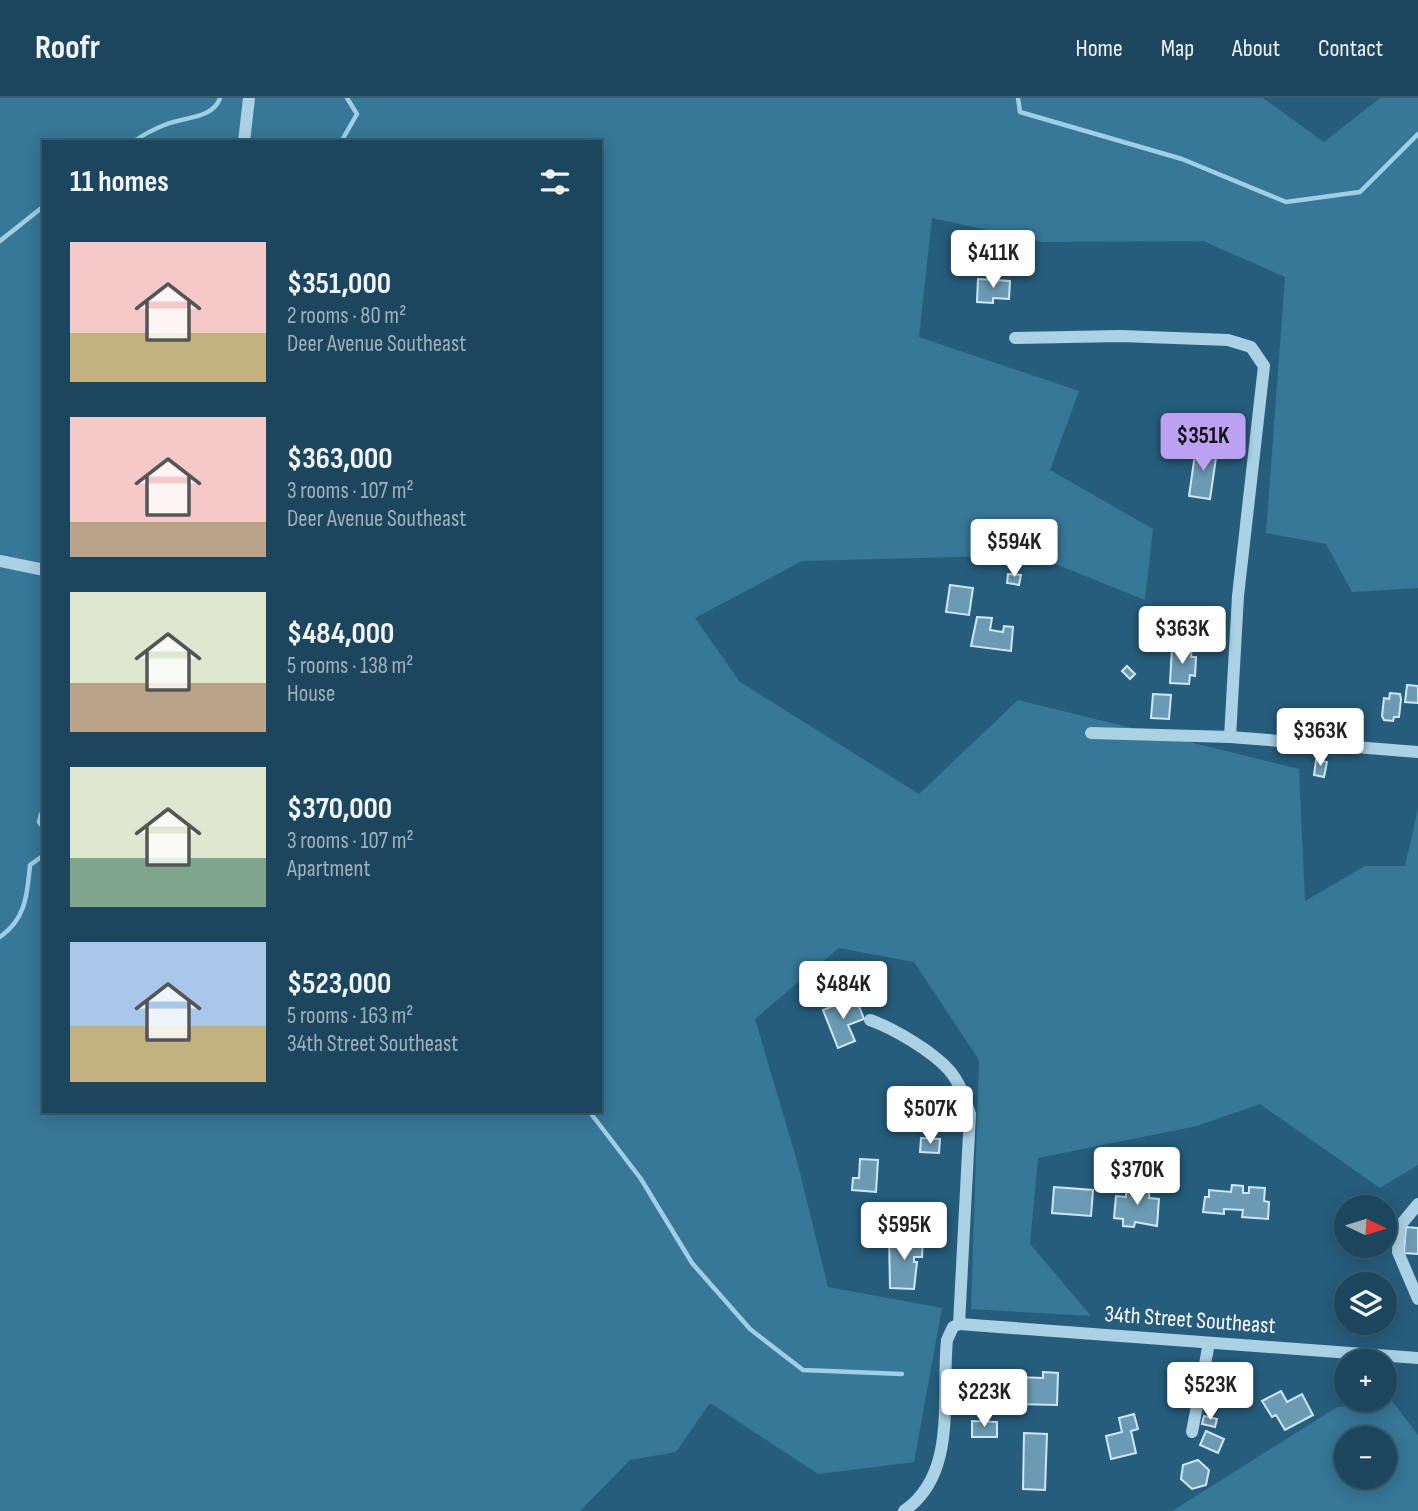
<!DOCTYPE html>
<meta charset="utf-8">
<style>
:root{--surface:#1c465d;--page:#254d63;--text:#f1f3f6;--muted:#a0b1bc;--line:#3a5e72;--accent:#bca0f2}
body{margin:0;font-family:"Sofia Sans Condensed",sans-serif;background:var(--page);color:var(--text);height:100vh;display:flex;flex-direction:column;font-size:26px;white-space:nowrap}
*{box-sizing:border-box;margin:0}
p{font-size:23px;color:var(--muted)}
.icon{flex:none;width:38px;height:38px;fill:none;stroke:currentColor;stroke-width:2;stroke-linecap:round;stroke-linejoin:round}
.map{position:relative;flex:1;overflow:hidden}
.sheet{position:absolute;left:42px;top:42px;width:560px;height:973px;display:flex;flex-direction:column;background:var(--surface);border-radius:0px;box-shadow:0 4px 18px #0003,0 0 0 2px var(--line)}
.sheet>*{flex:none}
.needle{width:46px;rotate:94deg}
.buttons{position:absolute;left:1334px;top:1097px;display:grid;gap:14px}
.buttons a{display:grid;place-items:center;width:63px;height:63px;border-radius:50%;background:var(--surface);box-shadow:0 4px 18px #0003,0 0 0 2px var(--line);font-size:35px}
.price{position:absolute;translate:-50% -60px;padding:0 16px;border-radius:7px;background:#fff;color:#222;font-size:23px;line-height:46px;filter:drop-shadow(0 2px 4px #0008)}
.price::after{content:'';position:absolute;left:50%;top:42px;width:21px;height:16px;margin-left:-10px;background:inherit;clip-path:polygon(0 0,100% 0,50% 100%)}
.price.current{background:var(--accent);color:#111}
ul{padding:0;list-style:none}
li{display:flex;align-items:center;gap:21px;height:175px;padding:0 28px}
li span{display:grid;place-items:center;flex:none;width:196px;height:140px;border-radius:0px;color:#555}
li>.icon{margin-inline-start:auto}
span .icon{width:84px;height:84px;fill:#fffc;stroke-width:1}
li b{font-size:30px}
h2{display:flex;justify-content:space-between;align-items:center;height:84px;padding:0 28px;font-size:30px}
header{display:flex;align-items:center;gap:42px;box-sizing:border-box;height:98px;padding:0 35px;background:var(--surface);border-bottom:2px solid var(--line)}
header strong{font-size:33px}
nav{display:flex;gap:38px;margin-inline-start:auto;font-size:24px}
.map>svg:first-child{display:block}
</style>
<header>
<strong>Roofr</strong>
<nav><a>Home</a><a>Map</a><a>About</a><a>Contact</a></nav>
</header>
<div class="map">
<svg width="1418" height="1413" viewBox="0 0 1418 1413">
<rect width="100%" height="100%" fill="#265d7c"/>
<g fill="#377797" fill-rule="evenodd">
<path d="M 0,0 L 1263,0 L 1324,44 L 1380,0 L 1418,0 L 1418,490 L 1352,494 L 1326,446 L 1266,435 L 1285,179 L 1203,143 L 1042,144 L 932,120 L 919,239 L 1079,293 L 1050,372 L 1153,431 L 1145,502 L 1033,457 L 802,463 L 695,520 L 740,584 L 919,696 L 1018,602 L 1299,671 L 1305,803 L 1365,768 L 1405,768 L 1418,710 L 1418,1067 L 1380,1090 L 1260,1006 L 1197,1028 L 1038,1060 L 1030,1146 L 1091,1218 L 971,1211 L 979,962 L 914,864 L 839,850 L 755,921 L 797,1063 L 828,1189 L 942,1210 L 914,1364 L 818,1376 L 710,1305 L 676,1354 L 630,1362 L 580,1413 L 0,1413 ZM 44,44 L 600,44 L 600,1013 L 44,1013 Z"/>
<path d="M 1392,1303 L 1418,1337 L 1418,1413 L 1172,1413 L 1337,1309 ZM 1346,1340 L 1384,1340 L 1384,1379 L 1346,1379 Z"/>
</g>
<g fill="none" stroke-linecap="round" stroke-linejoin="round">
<g stroke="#9fcee5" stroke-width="4.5">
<path d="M 1018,0 L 1020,14 L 1182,61 L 1286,104 L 1360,94 L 1418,36"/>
<path d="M 133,44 C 143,37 156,30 167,26 C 184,19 213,21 220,0"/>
<path d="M 341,44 L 357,16 L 347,0"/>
<path d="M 0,143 L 44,108"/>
<path d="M 41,716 L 39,724 L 44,731"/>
<path d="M 0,839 C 26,821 27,797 30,767 L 44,757"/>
<path d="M 589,1013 L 641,1081 L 692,1165 L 750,1231 L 803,1272 L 902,1276"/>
</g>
</g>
<g fill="#6b9ab4" stroke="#cee7f4" stroke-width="2">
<path d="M 978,181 L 1010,183 L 1009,201 L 993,200 L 993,205 L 977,204 Z"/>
<path d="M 1196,349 L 1217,353 L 1210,401 L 1189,398 Z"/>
<path d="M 1008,476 L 1021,477 L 1019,487 L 1007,485 Z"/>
<path d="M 950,487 L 973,490 L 969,517 L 946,514 Z"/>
<path d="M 977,519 L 992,520 L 990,532 L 1003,534 L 1004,528 L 1013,529 L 1011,553 L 971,548 Z"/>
<path d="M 1172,549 L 1192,550 L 1191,559 L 1196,559 L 1195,578 L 1190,577 L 1189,586 L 1170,585 Z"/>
<path d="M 1127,568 L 1135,576 L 1130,581 L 1122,573 Z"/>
<path d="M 1407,587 L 1418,588 L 1418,605 L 1405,604 Z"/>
<path d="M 1390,595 L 1400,596 L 1401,601 L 1399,619 L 1394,619 L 1393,623 L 1384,622 L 1382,618 L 1384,600 L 1389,601 Z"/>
<path d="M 1153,596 L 1171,597 L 1169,621 L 1151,620 Z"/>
<path d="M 1316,662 L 1327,664 L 1324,679 L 1314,677 Z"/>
<path d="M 845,903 L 847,907 L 857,903 L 864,921 L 848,927 L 855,943 L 838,950 L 823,912 Z"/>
<path d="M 921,1040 L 940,1041 L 939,1055 L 920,1054 Z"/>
<path d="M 860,1061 L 878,1062 L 876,1094 L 852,1092 L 853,1080 L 859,1080 Z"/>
<path d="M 1137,1086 L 1150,1087 L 1149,1100 L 1159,1101 L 1157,1128 L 1135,1124 L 1134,1129 L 1123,1128 L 1123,1121 L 1114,1120 L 1116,1098 L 1126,1099 L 1126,1088 L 1137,1089 Z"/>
<path d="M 1232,1087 L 1243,1088 L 1243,1095 L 1249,1095 L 1249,1089 L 1265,1090 L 1264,1103 L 1269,1104 L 1268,1121 L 1242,1119 L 1243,1112 L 1224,1111 L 1224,1116 L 1203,1114 L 1205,1099 L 1209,1099 L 1209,1092 L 1231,1094 Z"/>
<path d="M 1054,1089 L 1093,1092 L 1091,1118 L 1052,1115 Z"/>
<path d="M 870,1108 L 878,1108 L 877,1119 L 869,1118 Z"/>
<path d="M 1406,1129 L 1418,1130 L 1418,1156 L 1404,1155 Z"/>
<path d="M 889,1139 L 923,1141 L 922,1159 L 914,1159 L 914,1164 L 917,1164 L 914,1191 L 890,1190 Z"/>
<path d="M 1043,1274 L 1058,1275 L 1057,1307 L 1014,1306 L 1015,1279 L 1043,1280 Z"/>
<path d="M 1281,1293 L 1287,1304 L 1302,1296 L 1313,1317 L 1285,1332 L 1276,1317 L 1272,1319 L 1262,1303 Z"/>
<path d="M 1134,1316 L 1138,1331 L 1131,1333 L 1136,1355 L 1111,1361 L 1106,1338 L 1122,1334 L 1119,1320 Z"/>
<path d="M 1204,1318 L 1217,1321 L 1215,1329 L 1202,1326 Z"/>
<path d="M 972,1323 L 997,1324 L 997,1339 L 972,1339 Z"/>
<path d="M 1206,1333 L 1224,1341 L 1218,1355 L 1200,1347 Z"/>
<path d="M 1024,1335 L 1047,1336 L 1045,1392 L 1023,1391 Z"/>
<path d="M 1198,1362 L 1209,1372 L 1206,1387 L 1192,1391 L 1181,1381 L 1183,1367 Z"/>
</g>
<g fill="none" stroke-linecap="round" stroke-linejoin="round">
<g stroke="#abd1e4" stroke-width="12">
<path d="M 244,44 L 249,0"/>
<path d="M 1015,240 L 1121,238 L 1228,242 L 1251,249 L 1264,268 L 1238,498 L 1230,639"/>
<path d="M 0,463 L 44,472"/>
<path d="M 1091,635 L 1230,639 L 1418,654"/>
<path d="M 870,922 C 893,930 932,953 949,972 C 960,985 965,1000 970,1016 L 959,1226"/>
<path d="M 1418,1106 L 1399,1129 L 1398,1154 L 1418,1201"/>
<path d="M 959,1226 L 1418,1260"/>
<path d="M 1192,1334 L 1209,1245"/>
<path d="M 904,1413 C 958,1375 941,1301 947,1242 L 953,1229 L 959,1226"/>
</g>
</g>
<g text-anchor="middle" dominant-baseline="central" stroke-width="5" stroke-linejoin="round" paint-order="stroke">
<g font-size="23" fill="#fff" stroke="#265d7c">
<text transform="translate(1190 1222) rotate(4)">34th Street Southeast</text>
</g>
</g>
</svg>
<div class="buttons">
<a><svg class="needle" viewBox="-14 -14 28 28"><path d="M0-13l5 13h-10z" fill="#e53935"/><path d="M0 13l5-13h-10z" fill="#a0b1bc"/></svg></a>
<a><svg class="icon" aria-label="layers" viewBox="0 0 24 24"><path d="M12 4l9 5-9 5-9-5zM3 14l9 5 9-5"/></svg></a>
<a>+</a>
<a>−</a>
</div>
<b class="price" style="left:993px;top:192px">$411K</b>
<b class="price current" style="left:1203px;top:375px">$351K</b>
<b class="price" style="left:1014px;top:481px">$594K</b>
<b class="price" style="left:1182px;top:568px">$363K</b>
<b class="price" style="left:1320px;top:670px">$363K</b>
<b class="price" style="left:843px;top:923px">$484K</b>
<b class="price" style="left:930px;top:1048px">$507K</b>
<b class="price" style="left:1137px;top:1109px">$370K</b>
<b class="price" style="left:904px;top:1164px">$595K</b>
<b class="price" style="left:1210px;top:1324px">$523K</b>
<b class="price" style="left:984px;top:1331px">$223K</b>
<section class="sheet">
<h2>11 homes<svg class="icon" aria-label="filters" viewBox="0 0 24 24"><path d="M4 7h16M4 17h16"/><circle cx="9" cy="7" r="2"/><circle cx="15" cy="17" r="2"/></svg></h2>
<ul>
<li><span style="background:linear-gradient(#f6c9c9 65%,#c2b280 0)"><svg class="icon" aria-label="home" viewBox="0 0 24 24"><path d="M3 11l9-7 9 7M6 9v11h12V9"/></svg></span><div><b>$351,000</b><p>2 rooms · 80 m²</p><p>Deer Avenue Southeast</p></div></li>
<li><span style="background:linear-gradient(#f6c9c9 75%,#b9a48a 0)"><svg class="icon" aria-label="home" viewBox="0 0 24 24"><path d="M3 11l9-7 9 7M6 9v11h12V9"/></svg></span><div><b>$363,000</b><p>3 rooms · 107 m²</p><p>Deer Avenue Southeast</p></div></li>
<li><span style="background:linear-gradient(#dfe7d0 65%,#b9a48a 0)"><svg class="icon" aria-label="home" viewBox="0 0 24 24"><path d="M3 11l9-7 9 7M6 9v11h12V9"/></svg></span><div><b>$484,000</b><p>5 rooms · 138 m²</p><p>House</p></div></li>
<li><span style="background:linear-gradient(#dfe7d0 65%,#7fa58c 0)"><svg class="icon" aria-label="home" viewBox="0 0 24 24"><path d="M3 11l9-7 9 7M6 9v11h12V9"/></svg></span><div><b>$370,000</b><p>3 rooms · 107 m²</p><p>Apartment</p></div></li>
<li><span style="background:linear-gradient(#a9c7e8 60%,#c2b280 0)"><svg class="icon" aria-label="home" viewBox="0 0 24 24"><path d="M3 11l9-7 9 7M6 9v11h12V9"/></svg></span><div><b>$523,000</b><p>5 rooms · 163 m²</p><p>34th Street Southeast</p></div></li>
</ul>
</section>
</div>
